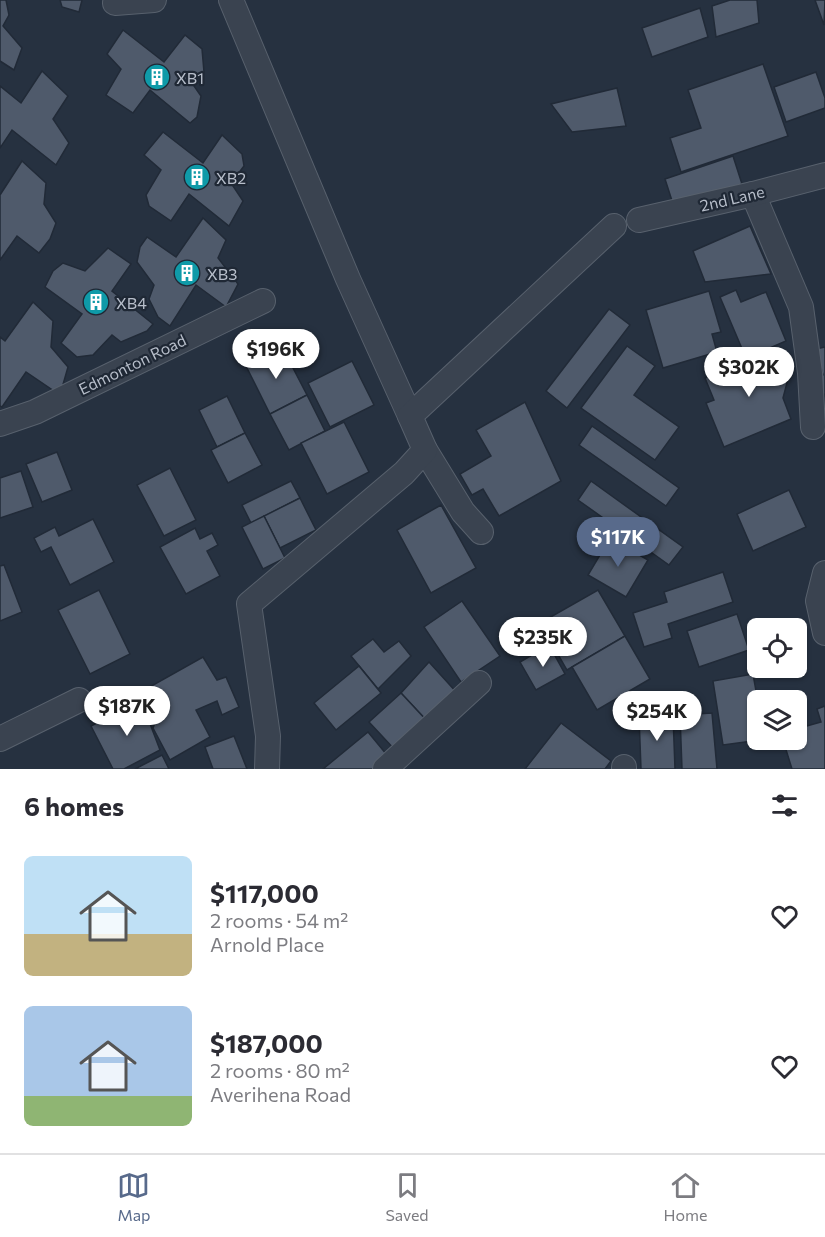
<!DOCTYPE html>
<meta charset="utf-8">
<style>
:root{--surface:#fff;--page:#f7f7f7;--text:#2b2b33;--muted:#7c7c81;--line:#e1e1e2;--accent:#586a8b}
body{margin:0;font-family:Commissioner,sans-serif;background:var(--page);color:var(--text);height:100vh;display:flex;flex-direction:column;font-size:22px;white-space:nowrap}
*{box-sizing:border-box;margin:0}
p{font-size:20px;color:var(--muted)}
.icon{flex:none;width:33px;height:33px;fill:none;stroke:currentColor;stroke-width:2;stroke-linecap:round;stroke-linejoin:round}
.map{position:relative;height:769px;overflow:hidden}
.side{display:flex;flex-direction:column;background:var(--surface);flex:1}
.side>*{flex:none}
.buttons{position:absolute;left:747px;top:618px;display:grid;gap:12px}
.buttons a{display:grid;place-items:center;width:60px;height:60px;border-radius:9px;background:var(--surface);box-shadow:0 2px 4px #0004;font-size:30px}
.price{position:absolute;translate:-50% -51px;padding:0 14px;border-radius:21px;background:#fff;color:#222;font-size:20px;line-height:39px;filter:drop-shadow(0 2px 3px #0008)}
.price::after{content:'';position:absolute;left:50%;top:36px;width:18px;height:14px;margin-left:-9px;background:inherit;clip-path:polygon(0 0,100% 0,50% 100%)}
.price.current{background:var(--accent);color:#fff}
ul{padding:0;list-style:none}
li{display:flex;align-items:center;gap:18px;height:150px;padding:0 24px}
li span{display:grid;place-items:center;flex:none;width:168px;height:120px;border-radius:9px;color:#555}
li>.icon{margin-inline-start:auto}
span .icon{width:72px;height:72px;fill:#fffc;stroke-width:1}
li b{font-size:26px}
h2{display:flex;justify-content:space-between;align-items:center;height:72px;padding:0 24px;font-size:26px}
.tabs{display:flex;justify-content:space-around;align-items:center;height:84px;border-top:2px solid var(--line);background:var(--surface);font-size:16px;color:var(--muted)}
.tabs a{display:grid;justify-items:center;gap:3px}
.tabs .current{color:var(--accent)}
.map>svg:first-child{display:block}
</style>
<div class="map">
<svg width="825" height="769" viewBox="0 0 825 769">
<rect width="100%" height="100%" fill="#263140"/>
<g fill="#4f5a6b" stroke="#212a37" stroke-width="1.5">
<path d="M 0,0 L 6,0 L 9,15 L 3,26 L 22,48 L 14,70 L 0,61 Z"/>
<path d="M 60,0 L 82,0 L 79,12 L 62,7 Z"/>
<path d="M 730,0 L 757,0 L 759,23 L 716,37 L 712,6 Z"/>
<path d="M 815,0 L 825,0 L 824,25 Z"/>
<path d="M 700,8 L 708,37 L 652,57 L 642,28 Z"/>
<path d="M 123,30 L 164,62 L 185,35 L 202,49 L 204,72 L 192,83 L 201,96 L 197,117 L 190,123 L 150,90 L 133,113 L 106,95 L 121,69 L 107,54 Z"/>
<path d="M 763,64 L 788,136 L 681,172 L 670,138 L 701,128 L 688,90 Z"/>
<path d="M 42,71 L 68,96 L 53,119 L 69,143 L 56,165 L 12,130 L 0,148 L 0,86 L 21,103 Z"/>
<path d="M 816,72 L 825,98 L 825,108 L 786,122 L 774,87 Z"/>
<path d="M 617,88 L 626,126 L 572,132 L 551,104 Z"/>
<path d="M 163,132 L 203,163 L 222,135 L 242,154 L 244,166 L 231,183 L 243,201 L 229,226 L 189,194 L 171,221 L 149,206 L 146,195 L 161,170 L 144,155 Z"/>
<path d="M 733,156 L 742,184 L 674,207 L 665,179 Z"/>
<path d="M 22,161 L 46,183 L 44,204 L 56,223 L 50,239 L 39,253 L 17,236 L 0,260 L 0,195 Z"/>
<path d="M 203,218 L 226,240 L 218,258 L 238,284 L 226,307 L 196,285 L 170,326 L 158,317 L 149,299 L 154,285 L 137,262 L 140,247 L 147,237 L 176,257 Z"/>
<path d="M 750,226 L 771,274 L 705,282 L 693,251 Z"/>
<path d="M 108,248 L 131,264 L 112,291 L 153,324 L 147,331 L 121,342 L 112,335 L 93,355 L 77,357 L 61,343 L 82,314 L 45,287 L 53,271 L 63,263 L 85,271 Z"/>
<path d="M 736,290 L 741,302 L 766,292 L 786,341 L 746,358 L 720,297 Z"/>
<path d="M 709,291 L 721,332 L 712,334 L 717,352 L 663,368 L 646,310 Z"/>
<path d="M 33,302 L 53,321 L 51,347 L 68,367 L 60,395 L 26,372 L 2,407 L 0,406 L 0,337 L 5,341 Z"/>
<path d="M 609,309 L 630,325 L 567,408 L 546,391 Z"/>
<path d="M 281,345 L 307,395 L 270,414 L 245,364 Z"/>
<path d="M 627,346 L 655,366 L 634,395 L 679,427 L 655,460 L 581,408 Z"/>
<path d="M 825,347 L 825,397 L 816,379 L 823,375 L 816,349 Z"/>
<path d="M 776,349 L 788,379 L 783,398 L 791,419 L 724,447 L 706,403 L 714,400 L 705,378 Z"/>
<path d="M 352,361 L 374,405 L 330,427 L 308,383 Z"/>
<path d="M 307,395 L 325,431 L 289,450 L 270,414 Z"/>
<path d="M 227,396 L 245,433 L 217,447 L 199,410 Z"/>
<path d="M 525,402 L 561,481 L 499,516 L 483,489 L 472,495 L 460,474 L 491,456 L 476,430 Z"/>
<path d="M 344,422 L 369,472 L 327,494 L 301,443 Z"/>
<path d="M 592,426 L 679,488 L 666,506 L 579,445 Z"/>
<path d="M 245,433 L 262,465 L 228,483 L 211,450 Z"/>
<path d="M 57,452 L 72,490 L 42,502 L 26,464 Z"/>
<path d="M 170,468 L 196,520 L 164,536 L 137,485 Z"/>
<path d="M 21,471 L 33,507 L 0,518 L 0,478 Z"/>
<path d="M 291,481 L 300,498 L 251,523 L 242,505 Z"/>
<path d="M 591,481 L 683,547 L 669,565 L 578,500 Z"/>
<path d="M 789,490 L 806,527 L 753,551 L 737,514 Z"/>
<path d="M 300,498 L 316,530 L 280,548 L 264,516 Z"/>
<path d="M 441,505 L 476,568 L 431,593 L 397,530 Z"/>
<path d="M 264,516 L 285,558 L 263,569 L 242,527 Z"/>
<path d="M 93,519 L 114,562 L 70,585 L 51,547 L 41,552 L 34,538 L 55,527 L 59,536 Z"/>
<path d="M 195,528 L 200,539 L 212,533 L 218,545 L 207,551 L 220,576 L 186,594 L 160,547 Z"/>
<path d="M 610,538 L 648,560 L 626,597 L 588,575 Z"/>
<path d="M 4,565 L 22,612 L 0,621 L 0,566 Z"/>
<path d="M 723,572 L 733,602 L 668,624 L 672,638 L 644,647 L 633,613 L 667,602 L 664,592 Z"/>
<path d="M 99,590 L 130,654 L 90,674 L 58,610 Z"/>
<path d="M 598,590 L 625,636 L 567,670 L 540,623 Z"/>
<path d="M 462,601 L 500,656 L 461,682 L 424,627 Z"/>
<path d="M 737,614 L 749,650 L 699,667 L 687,631 Z"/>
<path d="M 625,636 L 650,679 L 597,710 L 572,667 Z"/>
<path d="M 373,639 L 384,652 L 399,641 L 411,656 L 378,689 L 351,656 Z"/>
<path d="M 549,645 L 565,674 L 536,690 L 520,662 Z"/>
<path d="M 203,657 L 217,680 L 226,677 L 239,707 L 222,715 L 217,701 L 196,710 L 210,737 L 170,760 L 153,728 L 159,712 L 146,689 Z"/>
<path d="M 429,662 L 458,694 L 428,722 L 401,693 Z"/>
<path d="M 359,666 L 381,693 L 336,730 L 314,703 Z"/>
<path d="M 753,674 L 758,702 L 758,740 L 760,740 L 723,745 L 713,681 Z"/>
<path d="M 401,693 L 428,722 L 396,751 L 369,722 Z"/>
<path d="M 141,700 L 160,750 L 124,769 L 113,769 L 91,726 Z"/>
<path d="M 825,706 L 825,769 L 792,769 L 783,740 L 796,740 L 796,729 L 821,722 L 817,709 Z"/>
<path d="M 712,713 L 717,769 L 682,769 L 680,715 Z"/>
<path d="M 673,715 L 675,769 L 641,769 L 639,716 Z"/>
<path d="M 561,723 L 611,761 L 605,769 L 525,769 Z"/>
<path d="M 368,732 L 387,755 L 374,769 L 323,769 Z"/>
<path d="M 234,736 L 247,769 L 213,769 L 205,747 Z"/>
<path d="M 162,755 L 169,769 L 135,769 Z"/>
</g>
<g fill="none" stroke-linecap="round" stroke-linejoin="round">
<g stroke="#58616d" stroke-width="26">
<g id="minor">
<path d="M 231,0 L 348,279 L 410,416"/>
<path d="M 115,3 L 154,0"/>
<path d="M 753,194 L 801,307 L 810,373 L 813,427"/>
<path d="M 639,220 L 753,194 L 825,175"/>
<path d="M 0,424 L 35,412 L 263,301"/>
<path d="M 425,450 L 463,512 L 481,532"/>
<path d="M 825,573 L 818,601 L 825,633"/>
<path d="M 0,739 L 79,700"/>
<path d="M 267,769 L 268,736 L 249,604 L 404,473 L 425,450 L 410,416 L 614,226"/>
<path d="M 385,769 L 479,683"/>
<path d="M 624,769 L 624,767"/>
</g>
</g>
<use href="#minor" stroke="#3a4350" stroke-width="24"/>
</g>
<defs>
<g id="building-disc" transform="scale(1.35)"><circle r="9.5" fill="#0f9aa8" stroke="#1f2835"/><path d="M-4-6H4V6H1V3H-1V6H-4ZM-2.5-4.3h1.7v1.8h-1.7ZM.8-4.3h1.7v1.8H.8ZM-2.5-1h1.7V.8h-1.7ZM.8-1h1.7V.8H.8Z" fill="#fff"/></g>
</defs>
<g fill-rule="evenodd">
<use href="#building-disc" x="157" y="77"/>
<use href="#building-disc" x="197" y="177"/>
<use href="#building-disc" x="187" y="273"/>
<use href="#building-disc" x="96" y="302"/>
</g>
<g text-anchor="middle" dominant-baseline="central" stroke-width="4.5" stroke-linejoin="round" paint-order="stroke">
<g font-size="16" fill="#b7beca" stroke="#1f2835" text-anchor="start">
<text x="176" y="77">XB1</text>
<text x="216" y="177">XB2</text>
<text x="207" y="273">XB3</text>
<text x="116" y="302">XB4</text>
</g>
<g font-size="16" fill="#b7beca" stroke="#1f2835">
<text transform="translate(732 198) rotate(-13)">2nd Lane</text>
<text transform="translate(132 364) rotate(-26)">Edmonton Road</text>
</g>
</g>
</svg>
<div class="buttons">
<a><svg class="icon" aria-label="locate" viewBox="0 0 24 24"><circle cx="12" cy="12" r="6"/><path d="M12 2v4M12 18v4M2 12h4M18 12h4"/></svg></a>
<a><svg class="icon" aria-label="layers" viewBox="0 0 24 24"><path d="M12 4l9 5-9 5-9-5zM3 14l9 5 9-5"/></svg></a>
</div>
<b class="price" style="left:276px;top:380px">$196K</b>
<b class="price" style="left:749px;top:398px">$302K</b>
<b class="price current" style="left:618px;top:568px">$117K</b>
<b class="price" style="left:543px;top:668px">$235K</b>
<b class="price" style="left:127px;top:737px">$187K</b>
<b class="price" style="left:657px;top:742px">$254K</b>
</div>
<section class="side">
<h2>6 homes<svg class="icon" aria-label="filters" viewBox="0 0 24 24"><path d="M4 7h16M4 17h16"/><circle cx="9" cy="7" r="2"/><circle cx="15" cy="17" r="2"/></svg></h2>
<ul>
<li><span style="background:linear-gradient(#bfe0f5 65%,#c2b280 0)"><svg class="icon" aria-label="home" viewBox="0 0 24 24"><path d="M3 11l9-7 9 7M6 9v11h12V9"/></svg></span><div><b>$117,000</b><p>2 rooms · 54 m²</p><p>Arnold Place</p></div><svg class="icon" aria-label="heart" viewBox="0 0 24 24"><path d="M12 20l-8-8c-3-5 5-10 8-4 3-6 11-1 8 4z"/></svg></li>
<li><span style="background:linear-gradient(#a9c7e8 75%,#8fb573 0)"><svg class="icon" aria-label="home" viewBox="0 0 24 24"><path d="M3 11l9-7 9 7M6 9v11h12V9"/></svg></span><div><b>$187,000</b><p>2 rooms · 80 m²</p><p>Averihena Road</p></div><svg class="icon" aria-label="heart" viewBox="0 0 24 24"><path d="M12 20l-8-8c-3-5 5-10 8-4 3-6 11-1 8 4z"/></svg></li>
</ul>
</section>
<nav class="tabs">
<a class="current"><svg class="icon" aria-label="map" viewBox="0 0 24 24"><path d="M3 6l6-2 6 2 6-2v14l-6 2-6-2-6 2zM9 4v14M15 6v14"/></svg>Map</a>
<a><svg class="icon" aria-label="saved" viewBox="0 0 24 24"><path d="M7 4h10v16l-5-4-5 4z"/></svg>Saved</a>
<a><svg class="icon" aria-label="home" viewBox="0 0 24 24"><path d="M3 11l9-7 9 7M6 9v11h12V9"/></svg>Home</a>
</nav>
